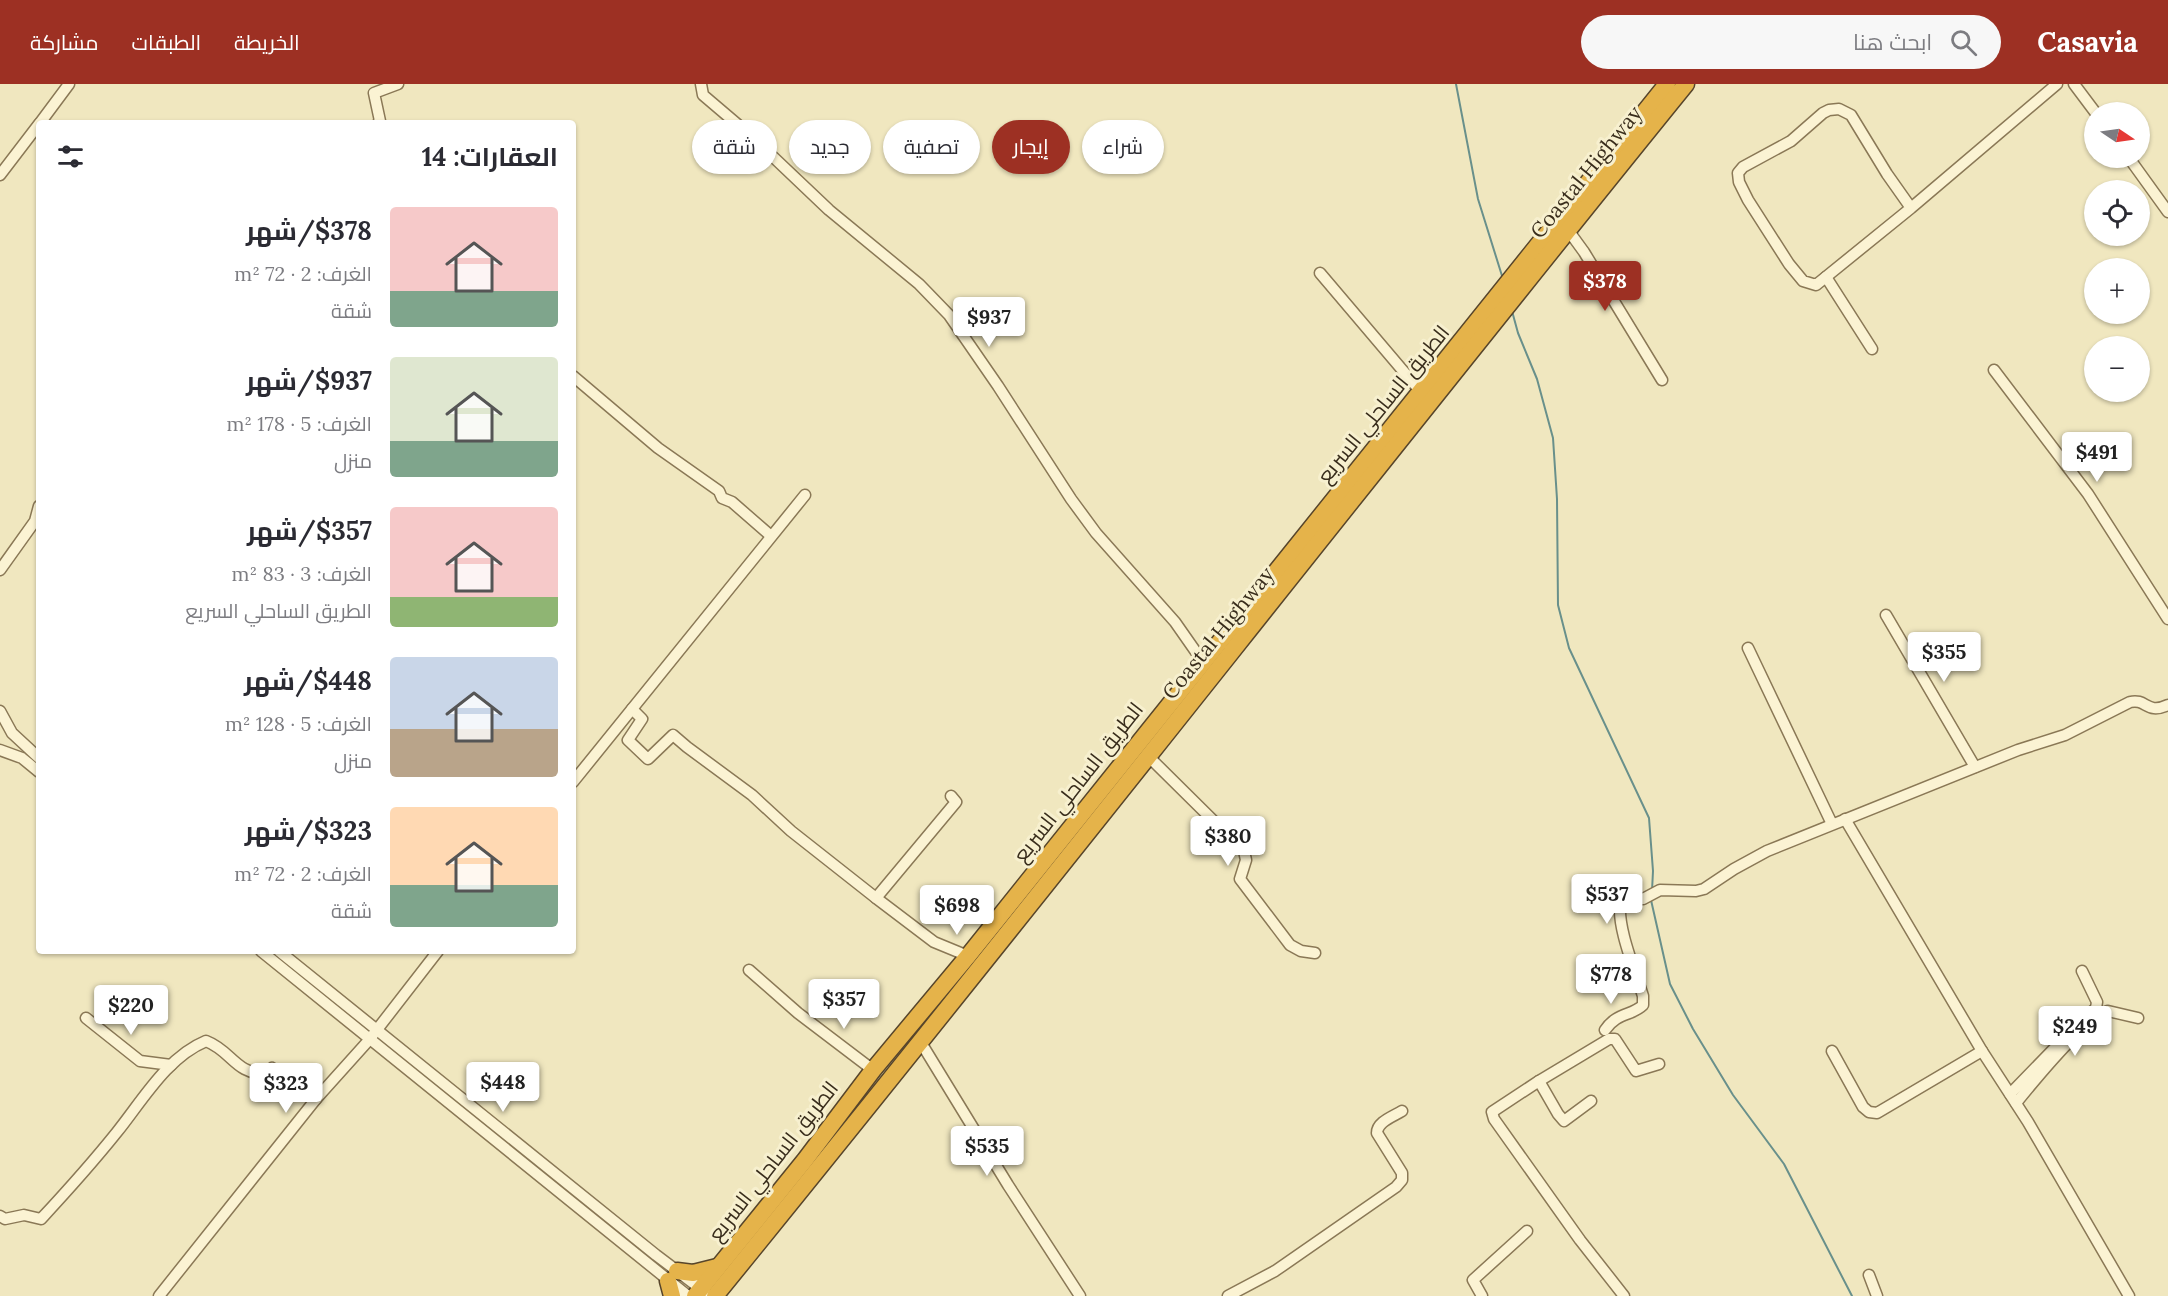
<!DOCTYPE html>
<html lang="ar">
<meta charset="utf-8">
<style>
:root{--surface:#fff;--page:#f7f7f7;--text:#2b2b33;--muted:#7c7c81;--accent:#9d3023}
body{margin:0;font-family:Lora,Cairo,serif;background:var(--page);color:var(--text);direction:rtl;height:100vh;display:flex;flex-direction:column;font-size:22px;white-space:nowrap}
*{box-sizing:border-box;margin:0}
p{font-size:20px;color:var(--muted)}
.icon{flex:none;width:33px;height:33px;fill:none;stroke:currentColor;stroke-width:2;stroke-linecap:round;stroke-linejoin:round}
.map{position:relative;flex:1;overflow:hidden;direction:ltr}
.sheet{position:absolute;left:36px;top:36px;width:540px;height:834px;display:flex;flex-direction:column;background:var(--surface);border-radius:6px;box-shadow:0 2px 4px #0004;direction:rtl}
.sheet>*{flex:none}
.banner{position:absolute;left:594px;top:36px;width:570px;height:54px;direction:rtl;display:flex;gap:12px}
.needle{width:39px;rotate:103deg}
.buttons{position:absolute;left:2084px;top:18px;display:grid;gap:12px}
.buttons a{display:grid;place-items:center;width:66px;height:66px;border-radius:50%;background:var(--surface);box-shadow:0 2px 4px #0004;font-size:30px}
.price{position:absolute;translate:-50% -51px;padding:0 14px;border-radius:6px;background:#fff;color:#222;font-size:20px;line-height:39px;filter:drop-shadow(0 2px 3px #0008)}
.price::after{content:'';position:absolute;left:50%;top:36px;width:18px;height:14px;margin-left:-9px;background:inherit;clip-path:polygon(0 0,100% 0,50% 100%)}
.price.active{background:var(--accent);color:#fff}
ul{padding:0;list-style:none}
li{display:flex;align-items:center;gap:18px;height:150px;padding:0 18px}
li span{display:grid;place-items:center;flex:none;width:168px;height:120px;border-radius:6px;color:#555}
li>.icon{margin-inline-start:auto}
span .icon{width:72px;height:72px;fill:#fffc;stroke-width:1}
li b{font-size:26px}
h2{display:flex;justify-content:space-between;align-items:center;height:72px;padding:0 18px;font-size:26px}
.tag{padding:0 21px;border-radius:27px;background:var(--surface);box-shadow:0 2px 4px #0004;font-size:21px;line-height:54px}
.tag.active{background:var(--accent);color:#fff}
header{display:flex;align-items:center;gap:36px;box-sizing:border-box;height:84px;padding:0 30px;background:var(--accent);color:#fff}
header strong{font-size:28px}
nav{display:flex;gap:33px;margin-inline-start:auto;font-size:21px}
.search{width:420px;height:54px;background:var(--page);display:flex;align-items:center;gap:15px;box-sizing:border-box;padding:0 21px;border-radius:33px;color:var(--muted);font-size:22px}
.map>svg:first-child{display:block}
</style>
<header>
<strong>Casavia</strong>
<div class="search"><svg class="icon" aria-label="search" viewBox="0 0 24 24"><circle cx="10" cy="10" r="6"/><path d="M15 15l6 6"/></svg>ابحث هنا</div>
<nav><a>الخريطة</a><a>الطبقات</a><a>مشاركة</a></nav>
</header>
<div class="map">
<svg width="2168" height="1212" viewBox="0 0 2168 1212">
<rect width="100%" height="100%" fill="#f0e7bf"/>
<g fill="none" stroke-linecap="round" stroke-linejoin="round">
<g stroke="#69908b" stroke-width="2">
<path d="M 1456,0 L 1478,115 L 1503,195"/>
<path d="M 1512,227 L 1518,249 L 1537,295 L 1553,354 L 1557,415 L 1558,521 L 1569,564 L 1649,734 L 1653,787 L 1652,807"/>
<path d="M 1651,816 L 1670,900 L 1693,945 L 1733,1011 L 1784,1080 L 1852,1212"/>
</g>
<g stroke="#8a7856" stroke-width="13">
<g id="minor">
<path d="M 701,0 L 703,11 L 750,51 L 829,126 L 919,200 L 949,231 L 998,302 L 1071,415 L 1096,449 L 1175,538 L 1203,578"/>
<path d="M 2074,0 L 2095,28"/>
<path d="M 40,39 L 69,0"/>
<path d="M 378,39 L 380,37 L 374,9 L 398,0"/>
<path d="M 2129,74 L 2168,128"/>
<path d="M 0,91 L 39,40"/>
<path d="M 1911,124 L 1887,90 L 1851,31 L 1839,25 L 1829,26 L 1823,29 L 1791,57 L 1743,83 L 1738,89 L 1739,98 L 1748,116 L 1789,180 L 1803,197 L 1816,201 L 1911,124 L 2057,0"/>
<path d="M 1568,146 L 1584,168 L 1662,296"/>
<path d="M 1320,189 L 1421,308"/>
<path d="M 1826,193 L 1872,265"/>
<path d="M 1994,286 L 2088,410 L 2168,535"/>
<path d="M 573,292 L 658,364 L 719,407 L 722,414 L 732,418 L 771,452"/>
<path d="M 0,486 L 35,437 L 39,422"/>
<path d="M 1886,531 L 1975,683"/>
<path d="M 1748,564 L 1832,740"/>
<path d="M 632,625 L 642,635 L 628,656 L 648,675 L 673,651 L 687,663 L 752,711 L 791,747 L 876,814"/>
<path d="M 0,627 L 12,649 L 39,674"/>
<path d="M 0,666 L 22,674 L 39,688"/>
<path d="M 1148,672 L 1244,767 L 1246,776 L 1240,795 L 1290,861 L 1301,867 L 1315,869"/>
<path d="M 573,698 L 805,411"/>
<path d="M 951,712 L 956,718 L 876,814 L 934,858 L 968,872"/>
<path d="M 1845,735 L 1982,967 L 2028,1038 L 2129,1212"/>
<path d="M 261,867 L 688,1212"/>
<path d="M 279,867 L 656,1171 L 705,1208"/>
<path d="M 749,886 L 798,929 L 873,986"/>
<path d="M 86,934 L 140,977 L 171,981"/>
<path d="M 1605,946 C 1617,928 1632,932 1643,921 L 1643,912 C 1636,889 1615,839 1621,817 L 1628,813 L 1643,815 L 1660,806 L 1696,807 L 1704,805 L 1734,785 L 1767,767 L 2018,666 L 2065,651 L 2130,618 C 2147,614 2146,631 2168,621"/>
<path d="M 920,957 L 1008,1101 L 1080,1212"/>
<path d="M 1832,967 L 1863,1023 L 1869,1028 L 1877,1029 L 1982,967"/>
<path d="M 1539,997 L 1609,955 L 1615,955 L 1636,987 L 1659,980"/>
<path d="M 2010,1010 L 2076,942 L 2096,924 L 2097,918 L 2082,887"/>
<path d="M 1591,1017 L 1564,1037 L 1558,1030 L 1539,997 L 1492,1028 L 1494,1035 L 1580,1156 L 1624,1212"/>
<path d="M 2016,1019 C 2033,998 2084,935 2108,927 L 2138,934"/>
<path d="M 0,1132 L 5,1135 L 24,1131 L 41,1135 C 67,1107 93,1078 117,1048 C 142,1017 167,973 206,957 C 232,967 235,990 266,990 L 272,984 L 316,1015"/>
<path d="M 1869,1191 L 1877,1212"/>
<path d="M 159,1212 L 316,1015 L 369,956 L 438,867"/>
<path d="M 1228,1212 L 1275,1187 L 1396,1103 L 1402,1096 L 1402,1089 L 1377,1049 C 1377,1038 1392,1033 1402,1027"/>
<path d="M 1482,1212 L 1473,1196 L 1527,1147"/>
</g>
</g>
<g stroke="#57452b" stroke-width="19">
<g id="highway">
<path d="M 677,1187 L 693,1189 L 717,1183"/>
<path d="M 668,1197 L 672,1212"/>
<path d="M 695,1212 L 805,1076 L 873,986 L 968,872 L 1667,0"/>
<path d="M 715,1212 C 1042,811 1360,402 1686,0"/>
</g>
</g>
<use href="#minor" stroke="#fbf3d3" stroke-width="10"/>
<use href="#highway" stroke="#e5b34a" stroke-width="16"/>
</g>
<g text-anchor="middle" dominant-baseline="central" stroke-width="6" stroke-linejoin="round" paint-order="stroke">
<g font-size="21" fill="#392d1c" stroke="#f7f0cf">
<text transform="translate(1586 88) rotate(-51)">Coastal Highway</text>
<text transform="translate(1383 320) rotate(-51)">الطريق الساحلي السريع</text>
<text transform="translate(1218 549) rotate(-51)">Coastal Highway</text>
<text transform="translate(1078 698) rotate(-52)">الطريق الساحلي السريع</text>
<text transform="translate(773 1077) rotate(-52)">الطريق الساحلي السريع</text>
</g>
</g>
</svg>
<div class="buttons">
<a><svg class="needle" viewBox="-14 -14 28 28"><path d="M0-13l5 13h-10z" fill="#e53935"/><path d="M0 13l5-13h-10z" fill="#7c7c81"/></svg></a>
<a><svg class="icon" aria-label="locate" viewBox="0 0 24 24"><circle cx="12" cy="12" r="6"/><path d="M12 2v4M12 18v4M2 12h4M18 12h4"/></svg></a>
<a>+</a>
<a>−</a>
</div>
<b class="price active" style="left:1605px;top:228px">$378</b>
<b class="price" style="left:989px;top:264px">$937</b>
<b class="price" style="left:2097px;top:399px">$491</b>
<b class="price" style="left:1944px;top:599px">$355</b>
<b class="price" style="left:1228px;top:783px">$380</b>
<b class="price" style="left:1607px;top:841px">$537</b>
<b class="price" style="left:957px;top:852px">$698</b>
<b class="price" style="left:1611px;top:921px">$778</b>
<b class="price" style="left:844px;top:946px">$357</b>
<b class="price" style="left:131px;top:952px">$220</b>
<b class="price" style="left:2075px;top:973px">$249</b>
<b class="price" style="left:503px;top:1029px">$448</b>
<b class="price" style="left:286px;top:1030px">$323</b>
<b class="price" style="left:987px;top:1093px">$535</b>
<div class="banner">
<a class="tag">شراء</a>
<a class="tag active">إيجار</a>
<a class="tag">تصفية</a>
<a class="tag">جديد</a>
<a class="tag">شقة</a>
</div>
<section class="sheet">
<h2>العقارات: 14<svg class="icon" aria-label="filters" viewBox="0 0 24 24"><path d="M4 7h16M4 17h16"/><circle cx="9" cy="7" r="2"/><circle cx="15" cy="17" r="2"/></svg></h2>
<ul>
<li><span style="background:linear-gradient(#f6c9c9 70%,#7fa58c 0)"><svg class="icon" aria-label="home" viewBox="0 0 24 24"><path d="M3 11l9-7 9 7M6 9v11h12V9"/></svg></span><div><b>$378/شهر</b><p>الغرف: 2 · 72 m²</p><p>شقة</p></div></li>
<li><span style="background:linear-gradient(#dfe7d0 70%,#7fa58c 0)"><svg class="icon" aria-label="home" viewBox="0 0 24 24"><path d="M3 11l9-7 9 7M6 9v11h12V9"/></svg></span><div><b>$937/شهر</b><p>الغرف: 5 · 178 m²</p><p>منزل</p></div></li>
<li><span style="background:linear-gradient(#f6c9c9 75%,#8fb573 0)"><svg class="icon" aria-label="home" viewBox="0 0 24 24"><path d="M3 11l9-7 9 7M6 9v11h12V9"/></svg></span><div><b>$357/شهر</b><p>الغرف: 3 · 83 m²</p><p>الطريق الساحلي السريع</p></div></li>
<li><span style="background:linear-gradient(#c9d6e8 60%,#b9a48a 0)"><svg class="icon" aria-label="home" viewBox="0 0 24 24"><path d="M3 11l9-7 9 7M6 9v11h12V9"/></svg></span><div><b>$448/شهر</b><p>الغرف: 5 · 128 m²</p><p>منزل</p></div></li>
<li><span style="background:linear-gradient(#ffd9b3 65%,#7fa58c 0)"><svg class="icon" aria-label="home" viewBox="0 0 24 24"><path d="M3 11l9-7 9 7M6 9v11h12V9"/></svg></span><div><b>$323/شهر</b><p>الغرف: 2 · 72 m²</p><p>شقة</p></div></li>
</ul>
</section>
</div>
